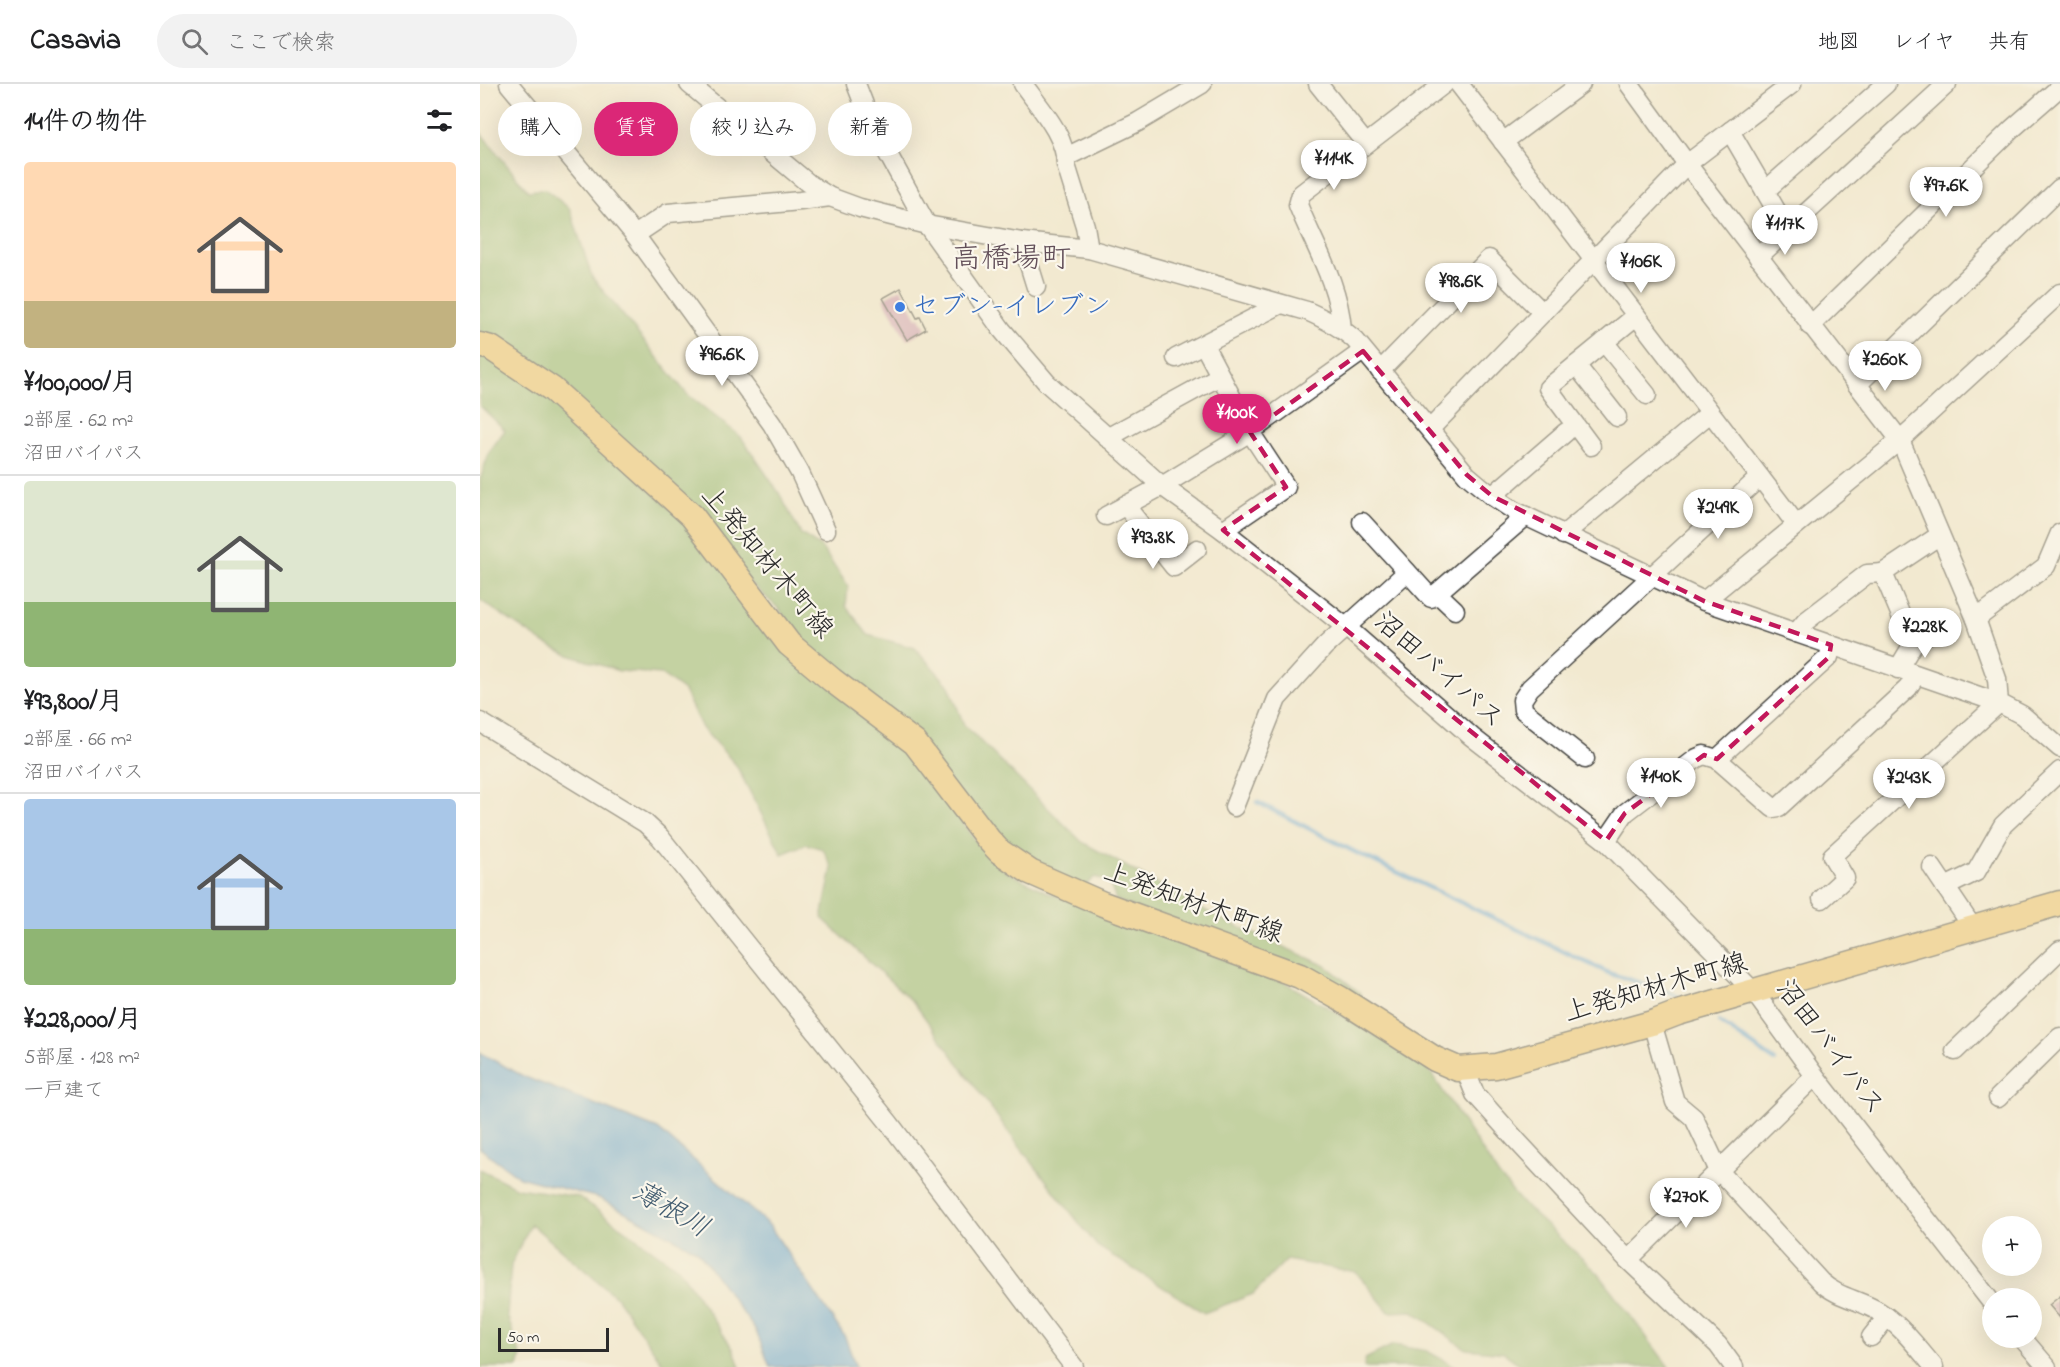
<!DOCTYPE html>
<html lang="ja">
<meta charset="utf-8">
<style>
:root{--surface:#fff;--page:#f2f2f2;--text:#202124;--muted:#757577;--line:#e0e0e0;--accent:#db2777}
body{margin:0;font-family:"Indie Flower","Klee One",sans-serif;background:var(--page);color:var(--text);height:100vh;display:flex;flex-direction:column;font-size:22px;white-space:nowrap}
*{box-sizing:border-box;margin:0}
p{font-size:20px;color:var(--muted)}
.icon{flex:none;width:33px;height:33px;fill:none;stroke:currentColor;stroke-width:2;stroke-linecap:round;stroke-linejoin:round}
.map{position:relative;flex:1;overflow:hidden}
.drawer{display:flex;flex-direction:column;background:var(--surface);width:480px}
.drawer>*{flex:none}
.top-card{position:absolute;left:18px;top:18px;width:570px;height:54px;display:flex;gap:12px}
.fabs{position:absolute;left:1502px;top:1132px;display:grid;gap:12px}
.fabs a{display:grid;place-items:center;width:60px;height:60px;border-radius:50%;background:var(--surface);box-shadow:0 6px 24px #0002;font-size:30px}
.scale{position:absolute;left:18px;bottom:15px;width:111px;box-sizing:border-box;padding-left:6px;border:3px solid #2b2b2b;border-top:0;font-size:16px;line-height:21px;white-space:nowrap;color:#2b2b2b;-webkit-text-stroke:4px #fbf7ec;paint-order:stroke}
.price{position:absolute;translate:-50% -51px;padding:0 14px;border-radius:21px;background:#fff;color:#222;font-size:20px;line-height:39px;filter:drop-shadow(0 2px 3px #0008)}
.price::after{content:'';position:absolute;left:50%;top:36px;width:18px;height:14px;margin-left:-9px;background:inherit;clip-path:polygon(0 0,100% 0,50% 100%)}
.price.active{background:var(--accent);color:#fff}
ul{padding:0;list-style:none}
li{display:grid;align-content:center;gap:12px;height:318px;padding:0 24px}
li+li{border-top:2px solid var(--line)}
li span{display:grid;place-items:center;height:186px;border-radius:6px;color:#555}
li>.icon{margin-inline-start:auto}
span .icon{width:108px;height:108px;fill:#fffc;stroke-width:1}
li b{font-size:26px}
h2{display:flex;justify-content:space-between;align-items:center;height:72px;padding:0 24px;font-size:26px}
.chip{padding:0 21px;border-radius:27px;background:var(--surface);box-shadow:0 6px 24px #0002;font-size:21px;line-height:54px}
.chip.active{background:var(--accent);color:#fff}
header{display:flex;align-items:center;gap:36px;box-sizing:border-box;height:84px;padding:0 30px;background:var(--surface);border-bottom:2px solid var(--line)}
header strong{font-size:28px}
nav{display:flex;gap:33px;margin-inline-start:auto;font-size:21px}
.search{width:420px;height:54px;background:var(--page);display:flex;align-items:center;gap:15px;box-sizing:border-box;padding:0 21px;border-radius:33px;color:var(--muted);font-size:22px}
main{display:flex;flex:1;min-height:0}
.map>svg:first-child{display:block}
</style>
<header>
<strong>Casavia</strong>
<div class="search"><svg class="icon" aria-label="search" viewBox="0 0 24 24"><circle cx="10" cy="10" r="6"/><path d="M15 15l6 6"/></svg>ここで検索</div>
<nav><a>地図</a><a>レイヤ</a><a>共有</a></nav>
</header>
<main>
<section class="drawer">
<h2>14件の物件<svg class="icon" aria-label="filters" viewBox="0 0 24 24"><path d="M4 7h16M4 17h16"/><circle cx="9" cy="7" r="2"/><circle cx="15" cy="17" r="2"/></svg></h2>
<ul>
<li><span style="background:linear-gradient(#ffd9b3 75%,#c2b280 0)"><svg class="icon" aria-label="home" viewBox="0 0 24 24"><path d="M3 11l9-7 9 7M6 9v11h12V9"/></svg></span><div><b>¥100,000/月</b><p>2部屋 · 62 m²</p><p>沼田バイパス</p></div></li>
<li><span style="background:linear-gradient(#dfe7d0 65%,#8fb573 0)"><svg class="icon" aria-label="home" viewBox="0 0 24 24"><path d="M3 11l9-7 9 7M6 9v11h12V9"/></svg></span><div><b>¥93,800/月</b><p>2部屋 · 66 m²</p><p>沼田バイパス</p></div></li>
<li><span style="background:linear-gradient(#a9c7e8 70%,#8fb573 0)"><svg class="icon" aria-label="home" viewBox="0 0 24 24"><path d="M3 11l9-7 9 7M6 9v11h12V9"/></svg></span><div><b>¥228,000/月</b><p>5部屋 · 128 m²</p><p>一戸建て</p></div></li>
</ul>
</section>
<div class="map">
<svg width="1580" height="1283" viewBox="0 0 1580 1283">
<rect width="100%" height="100%" fill="#fbf7ec"/>
<filter id="ink" filterUnits="userSpaceOnUse"><feTurbulence type="fractalNoise" baseFrequency=".0167" numOctaves="2"/><feDisplacementMap in="SourceGraphic" scale="12" xChannelSelector="R" yChannelSelector="G"/><feConvolveMatrix kernelMatrix="1 2 1 2 8 2 1 2 1" color-interpolation-filters="sRGB"/></filter>
<filter id="wash" filterUnits="userSpaceOnUse"><feTurbulence type="fractalNoise" baseFrequency=".008" numOctaves="4" result="noise"/><feDisplacementMap in="SourceGraphic" scale="24" xChannelSelector="R" yChannelSelector="G"/><feGaussianBlur stdDeviation="1.35" result="paint"/><feColorMatrix in="noise" values="0 0 0 0 0 0 0 0 0 0 0 0 0 0 0 0 0 1.4 0 .05"/><feComposite in="paint" operator="in"/></filter>
<g filter="url(#wash)">
<rect width="100%" height="100%" fill="#f2e9d0"/>
<g fill="#8cb56c" stroke="#5c704c" stroke-width="1.5">
<path d="M 0,48 L 48,107 L 65,105 L 90,125 L 112,193 L 207,310 L 261,353 L 299,409 L 321,450 L 341,463 L 368,502 L 366,522 L 388,551 L 435,564 L 469,602 L 484,641 L 602,758 L 739,834 L 846,882 L 879,908 L 886,921 L 636,816 L 629,798 L 615,793 L 602,804 L 573,792 L 517,755 L 387,612 L 360,586 L 331,569 L 299,525 L 0,253 Z"/>
<path d="M 0,269 L 70,313 L 208,441 L 430,667 L 495,756 L 525,787 L 569,809 L 804,898 L 945,980 L 1019,1092 L 1043,1120 L 1119,1190 L 1189,1283 L 1043,1283 L 1024,1269 L 986,1265 L 933,1227 L 909,1228 L 876,1188 L 806,1176 L 773,1210 L 724,1229 L 617,1162 L 536,1058 L 434,919 L 342,834 L 352,784 L 343,765 L 326,760 L 302,770 L 256,681 L 222,644 L 204,607 L 181,590 L 139,587 L 89,571 L 64,559 L 0,516 L 0,396 L 9,368 L 25,346 L 0,322 Z"/>
<path d="M 0,1085 L 37,1104 L 99,1113 L 199,1185 L 254,1266 L 260,1283 L 185,1283 L 137,1214 L 51,1140 L 31,1181 L 27,1231 L 41,1273 L 38,1283 L 0,1283 Z"/>
<path d="M 913,1261 L 947,1267 L 976,1283 L 884,1283 L 885,1275 Z"/>
</g>
<path fill="#65a6d8" stroke="#486882" stroke-width="1.5" d="M 0,969 L 45,993 L 178,1045 L 289,1141 L 365,1253 L 376,1283 L 290,1283 L 276,1247 L 218,1167 L 119,1114 L 39,1093 L 0,1064 Z"/>
<g fill="none" stroke-linecap="round" stroke-linejoin="round">
<g stroke="#65a6d8" stroke-width="4.5">
<path d="M 777,718 L 879,770 L 1131,890 L 1181,905 L 1204,915 L 1208,914"/>
<path d="M 1239,938 L 1295,977"/>
</g>
</g>
<g id="blocks">
<g fill="#c993af">
<path d="M 421,204 L 437,234 L 440,233 L 446,245 L 427,256 L 403,214 Z"/>
<path d="M 1580,1212 L 1580,1234 L 1569,1221 Z"/>
</g>
</g>
</g>
<g filter="url(#ink)">
<use href="#blocks" fill-opacity="0" stroke="#494844" stroke-width="1.5"/>
<g fill="none" stroke-linecap="round" stroke-linejoin="round">
<g stroke="#494844" stroke-width="21">
<g id="minor">
<path d="M 29,0 L 155,151 L 188,129 L 320,117 L 350,113"/>
<path d="M 209,0 L 328,99 L 350,113 L 380,124 L 447,141 L 542,158 L 609,165 L 827,227 C 845,235 861,243 875,256 L 987,391 L 1012,412 L 1033,426 L 1224,517 L 1519,619 L 1352,772 L 1365,794 L 1342,815"/>
<path d="M 376,0 L 392,41 L 447,141 L 522,246 L 567,299 L 682,402 L 743,446 L 867,544 L 992,653 L 1126,757 L 1274,908 L 1335,992 L 1512,1219"/>
<path d="M 543,0 C 559,23 586,51 586,81 L 605,142 L 609,165"/>
<path d="M 838,0 L 886,60"/>
<path d="M 979,0 L 1316,440"/>
<path d="M 1149,0 L 1207,80 L 1420,356 L 1496,535 L 1517,595 L 1519,619 L 1542,631 L 1580,664"/>
<path d="M 1250,47 L 1285,107"/>
<path d="M 1023,58 L 1101,0"/>
<path d="M 586,73 L 658,38 L 722,0"/>
<path d="M 1307,145 L 1285,107 L 1406,0"/>
<path d="M 155,151 L 292,340 L 320,389 L 346,446"/>
<path d="M 542,158 L 556,203"/>
<path d="M 1278,173 L 1467,0"/>
<path d="M 1330,242 L 1532,45 L 1580,3"/>
<path d="M 862,245 C 858,198 835,163 818,121 L 821,110 L 964,0"/>
<path d="M 1124,258 L 1167,311"/>
<path d="M 724,261 L 770,348 L 806,403 L 743,446"/>
<path d="M 696,274 L 801,220"/>
<path d="M 1096,281 L 1137,333"/>
<path d="M 900,287 L 1009,175 L 1062,228"/>
<path d="M 1377,301 L 1580,104"/>
<path d="M 950,345 L 1207,80 L 1312,0"/>
<path d="M 627,354 L 740,292"/>
<path d="M 1111,362 L 1068,304 L 1156,232"/>
<path d="M 1012,412 L 1086,348"/>
<path d="M 645,421 L 694,483 L 717,465"/>
<path d="M 626,432 L 682,402 L 770,348 L 883,267"/>
<path d="M 882,438 L 951,514 L 957,509 L 975,526"/>
<path d="M 1083,451 L 1230,329"/>
<path d="M 957,509 L 1046,432"/>
<path d="M 1224,517 L 1420,356 L 1580,209"/>
<path d="M 1496,535 L 1566,482 L 1580,449"/>
<path d="M 1316,549 L 1326,537 L 1387,490 L 1403,489"/>
<path d="M 1433,560 L 1403,489 L 1460,451"/>
<path d="M 1418,585 L 1433,560 L 1452,547"/>
<path d="M 0,638 L 165,739 L 180,753 L 410,1040 L 594,1283"/>
<path d="M 1105,675 L 1043,626 L 1042,616 L 1050,604 L 1280,393"/>
<path d="M 1237,675 L 1349,573 L 1351,561"/>
<path d="M 754,723 L 797,615 L 845,562 L 927,488"/>
<path d="M 1126,757 L 1145,729 L 1217,674 L 1224,671 L 1237,675 L 1293,724 L 1299,723 L 1428,604 L 1436,591"/>
<path d="M 1452,783 L 1493,844"/>
<path d="M 1465,803 L 1496,788 L 1523,741 L 1580,687"/>
<path d="M 1172,939 L 1195,1018 L 1214,1034 L 1239,1087 L 1341,1198 C 1357,1213 1380,1216 1398,1227 C 1421,1241 1437,1263 1454,1283"/>
<path d="M 1475,967 L 1580,866"/>
<path d="M 989,985 L 989,995 L 995,1010 L 1038,1058 L 1148,1176 L 1238,1261 L 1254,1283"/>
<path d="M 1518,1014 L 1580,953"/>
<path d="M 1148,1176 L 1335,992"/>
<path d="M 1391,1253 L 1407,1233"/>
<path d="M 1542,1254 L 1567,1283"/>
</g>
</g>
<g stroke="#494844" stroke-width="27">
<path id="major" d="M 0,261 L 11,264 L 72,305 L 212,432 L 309,560 L 352,596 L 435,659 L 508,755 L 519,767 L 550,788 L 623,820 L 820,892 L 861,915 L 955,975 L 978,985 L 1016,982 L 1172,939 L 1198,929 L 1580,819"/>
</g>
<use href="#minor" stroke="#fff" stroke-width="18"/>
<use href="#major" stroke="#efc469" stroke-width="24"/>
</g>
</g>
<path d="M0 0H1580V1283H0ZM 883,267 L 987,391 L 1012,412 L 1224,517 L 1351,561 L 1349,573 L 1237,675 L 1224,671 L 1145,729 L 1126,757 L 743,446 L 806,403 L 770,348 Z" fill="#f2e9d0" fill-opacity=".55" fill-rule="evenodd"/>
<path fill="none" stroke="#c2185b" stroke-width="4.5" stroke-dasharray="12 8" stroke-linejoin="round" d="M 883,267 L 987,391 L 1012,412 L 1224,517 L 1351,561 L 1349,573 L 1237,675 L 1224,671 L 1145,729 L 1126,757 L 743,446 L 806,403 L 770,348 Z"/>
<circle fill="#3f7fe0" stroke="#fbf7ec" stroke-width="2" cx="420" cy="223" r="6"/>
<g text-anchor="middle" dominant-baseline="central" stroke-width="4.5" stroke-linejoin="round" paint-order="stroke">
<g font-size="27" fill="#366cbe" stroke="#fbf7ec" text-anchor="start">
<text x="432" y="223">セブン-イレブン</text>
</g>
<g font-size="27" fill="#2b2b2b" stroke="#fbf7ec">
<text transform="translate(286 479) rotate(50)">上発知材木町線</text>
<text transform="translate(958 587) rotate(41)">沼田バイパス</text>
<text transform="translate(713 820) rotate(20)">上発知材木町線</text>
<text transform="translate(1176 905) rotate(-16)">上発知材木町線</text>
<text transform="translate(1349 964) rotate(53)">沼田バイパス</text>
</g>
<g font-size="28" font-style="italic" fill="#425c70" stroke="#fbf7ec">
<text transform="translate(190 1127) rotate(30)">薄根川</text>
</g>
<g font-size="30" fill="#624f59" stroke="#fbf7ec">
<text x="531" y="176">高橋場町</text>
</g>
</g>
</svg>
<div class="fabs">
<a>+</a>
<a>−</a>
</div>
<div class="scale">50 m</div>
<b class="price" style="left:854px;top:107px">¥114K</b>
<b class="price" style="left:1466px;top:134px">¥97.6K</b>
<b class="price" style="left:1305px;top:172px">¥117K</b>
<b class="price" style="left:1161px;top:210px">¥106K</b>
<b class="price" style="left:981px;top:230px">¥98.6K</b>
<b class="price" style="left:242px;top:303px">¥96.6K</b>
<b class="price" style="left:1405px;top:308px">¥260K</b>
<b class="price active" style="left:757px;top:361px">¥100K</b>
<b class="price" style="left:1238px;top:456px">¥249K</b>
<b class="price" style="left:673px;top:486px">¥93.8K</b>
<b class="price" style="left:1445px;top:575px">¥228K</b>
<b class="price" style="left:1181px;top:725px">¥140K</b>
<b class="price" style="left:1429px;top:726px">¥243K</b>
<b class="price" style="left:1206px;top:1145px">¥270K</b>
<div class="top-card">
<a class="chip">購入</a>
<a class="chip active">賃貸</a>
<a class="chip">絞り込み</a>
<a class="chip">新着</a>
</div>
</div>
</main>
